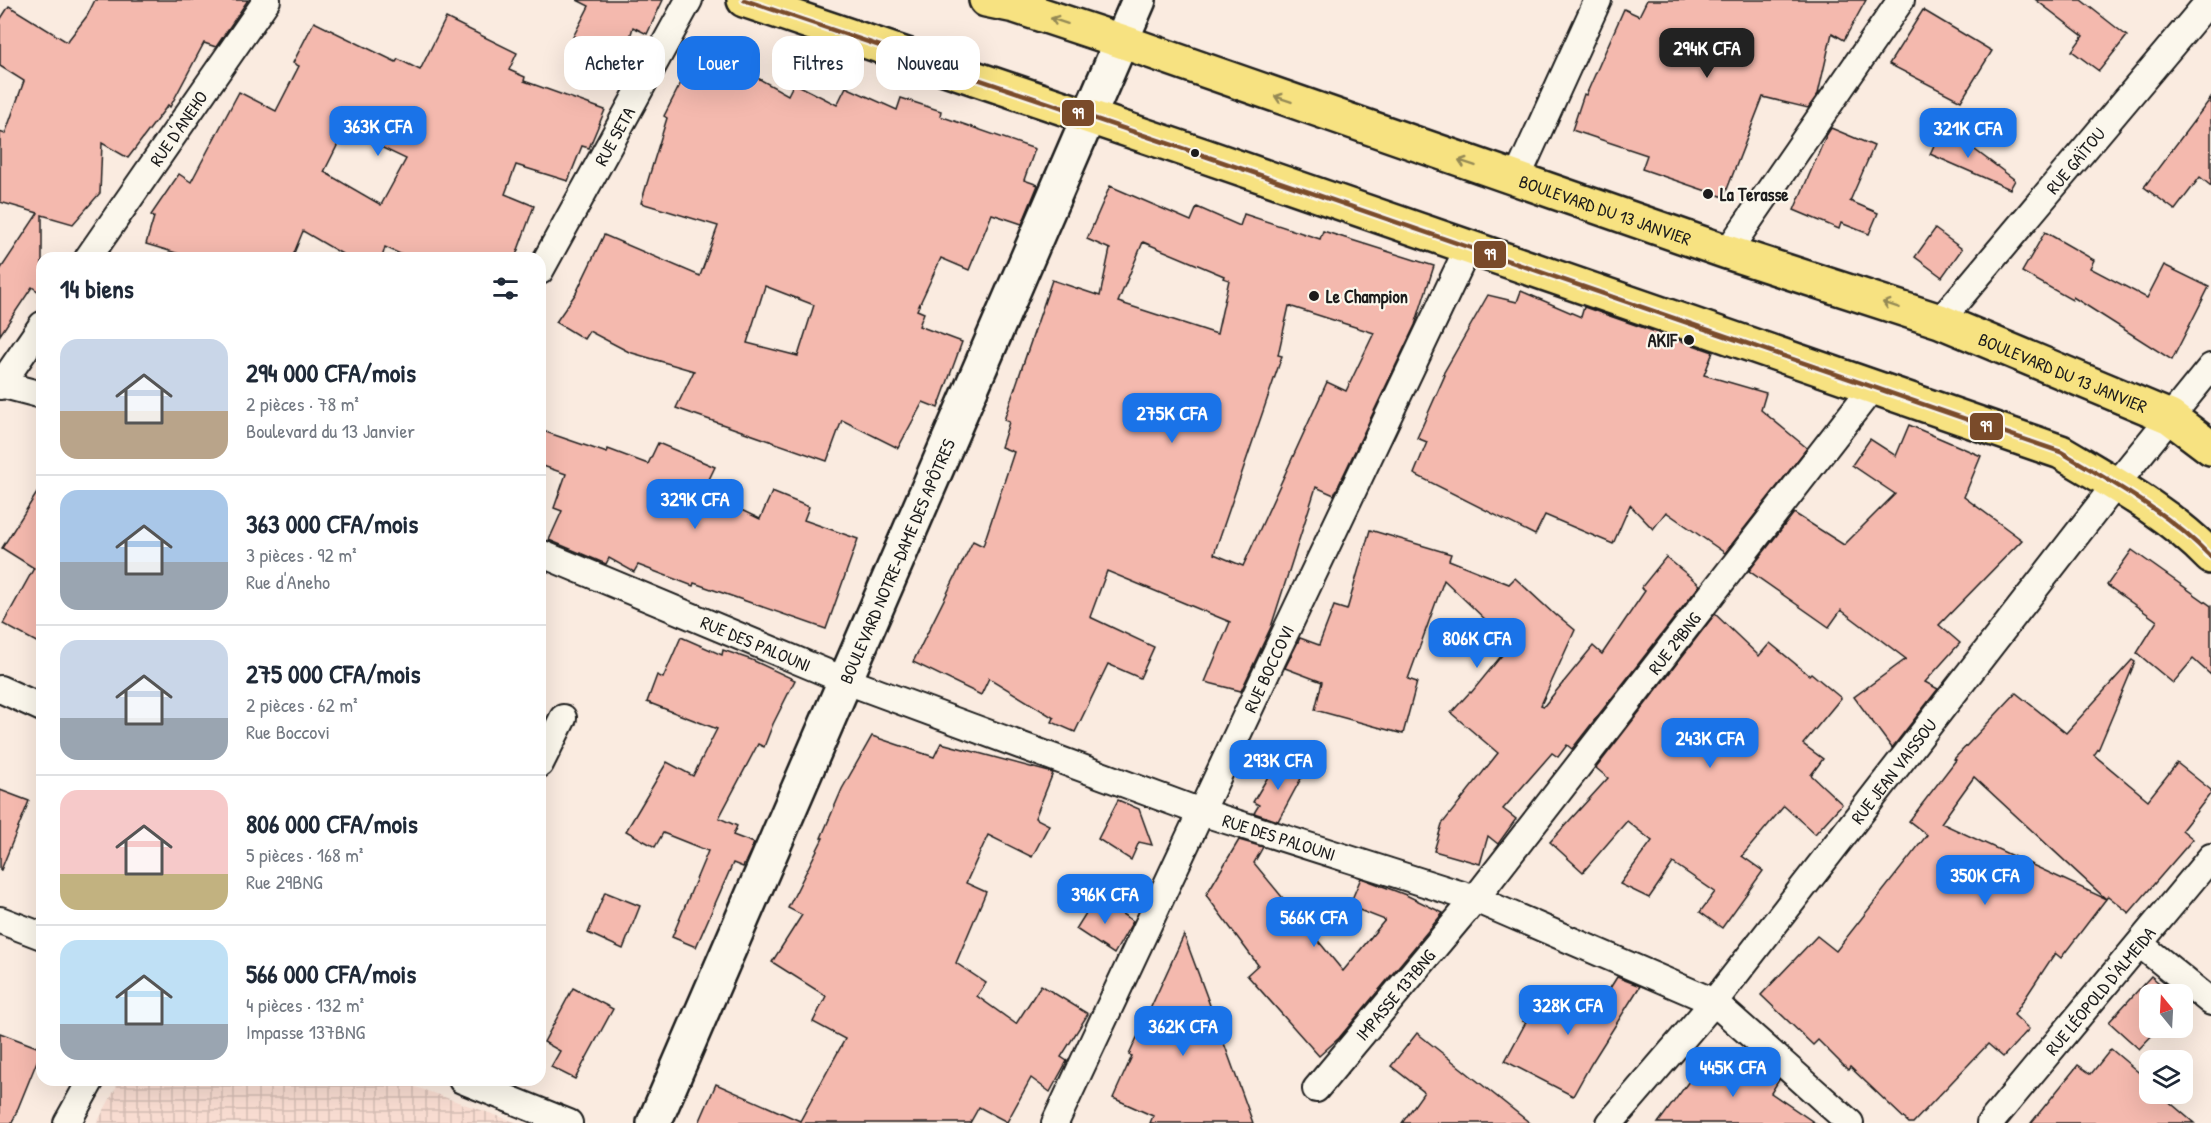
<!DOCTYPE html>
<html lang="fr">
<meta charset="utf-8">
<style>
:root{--surface:#fff;--page:#f2f2f3;--text:#1f2937;--muted:#747a83;--line:#e0e1e3;--accent:#1a73e8}
body{margin:0;font-family:"Patrick Hand",sans-serif;background:var(--page);color:var(--text);height:100vh;display:flex;flex-direction:column;font-size:22px;white-space:nowrap}
*{box-sizing:border-box;margin:0}
p{font-size:20px;color:var(--muted)}
.icon{flex:none;width:33px;height:33px;fill:none;stroke:currentColor;stroke-width:2;stroke-linecap:round;stroke-linejoin:round}
.map{position:relative;flex:1;overflow:hidden}
.panel{position:absolute;left:36px;top:252px;width:510px;height:834px;display:flex;flex-direction:column;background:var(--surface);border-radius:18px;box-shadow:0 6px 24px #0002}
.panel>*{flex:none}
.hud{position:absolute;left:564px;top:36px;width:570px;height:54px;display:flex;gap:12px}
.needle{width:39px;rotate:342deg}
.controls{position:absolute;left:2139px;top:984px;display:grid;gap:12px}
.controls a{display:grid;place-items:center;width:54px;height:54px;border-radius:12px;background:var(--surface);box-shadow:0 6px 24px #0002;font-size:30px}
.price{position:absolute;translate:-50% -51px;padding:0 14px;border-radius:12px;background:var(--accent);color:#fff;font-size:20px;line-height:39px;filter:drop-shadow(0 2px 3px #0008)}
.price::after{content:'';position:absolute;left:50%;top:36px;width:18px;height:14px;margin-left:-9px;background:inherit;clip-path:polygon(0 0,100% 0,50% 100%)}
.price.selected{background:#222;color:#fff}
ul{padding:0;list-style:none}
li{display:flex;align-items:center;gap:18px;height:150px;padding:0 24px}
li+li{border-top:2px solid var(--line)}
li span{display:grid;place-items:center;flex:none;width:168px;height:120px;border-radius:18px;color:#555}
li>.icon{margin-inline-start:auto}
span .icon{width:72px;height:72px;fill:#fffc;stroke-width:1}
li b{font-size:26px}
h2{display:flex;justify-content:space-between;align-items:center;height:72px;padding:0 24px;font-size:26px}
.pill{padding:0 21px;border-radius:18px;background:var(--surface);box-shadow:0 6px 24px #0002;font-size:21px;line-height:54px}
.pill.selected{background:var(--accent);color:#fff}
.map>svg:first-child{display:block}
</style>
<div class="map">
<svg width="2211" height="1123" viewBox="0 0 2211 1123">
<defs>
<pattern id="industrial-grid" width="8" height="8" patternUnits="userSpaceOnUse" patternTransform="scale(1.5)"><rect width="8" height="8" fill="#f8dcd1"/><path d="M0 4h8M4 0v8" fill="none" stroke="#d4bcb3"/></pattern>
</defs>
<rect width="100%" height="100%" fill="#faebe0"/>
<filter id="ink" filterUnits="userSpaceOnUse"><feTurbulence type="fractalNoise" baseFrequency=".0167" numOctaves="2"/><feDisplacementMap in="SourceGraphic" scale="12" xChannelSelector="R" yChannelSelector="G"/><feConvolveMatrix kernelMatrix="1 2 1 2 8 2 1 2 1" color-interpolation-filters="sRGB"/></filter>
<g filter="url(#ink)">
<path fill="url(#industrial-grid)" d="M 120,1080 L 396,1080 L 518,1123 L 97,1123 Z"/>
<g fill="#f4b9ae" stroke="#1c1c1c" stroke-width="1.5" fill-rule="evenodd">
<path d="M 95,0 L 248,0 L 216,47 L 204,43 L 170,107 L 168,105 L 128,158 L 102,143 L 100,193 L 73,224 L 42,215 L 42,294 L 32,287 L 0,335 L 0,270 L 38,213 L 0,202 L 0,132 L 5,134 L 24,81 L 0,66 L 0,20 L 9,6 L 67,42 L 87,16 Z"/>
<path d="M 577,0 L 663,0 L 647,34 L 633,27 L 626,52 L 573,37 L 589,6 Z"/>
<path d="M 1647,0 L 1866,0 L 1844,40 L 1832,33 L 1818,94 L 1808,108 L 1763,97 L 1724,197 L 1642,169 L 1647,155 L 1572,130 L 1584,94 L 1586,95 L 1624,9 L 1639,16 Z"/>
<path d="M 2036,0 L 2081,0 L 2127,36 L 2099,71 L 2072,51 L 2083,36 Z"/>
<path d="M 1923,10 L 1992,51 L 1961,101 L 1889,64 Z"/>
<path d="M 446,18 L 517,53 L 509,70 L 525,77 L 524,81 L 605,110 L 589,148 L 582,146 L 568,181 L 516,165 L 505,194 L 534,206 L 515,258 L 409,258 L 385,247 L 382,258 L 349,258 L 303,231 L 292,258 L 193,258 L 146,244 L 154,217 L 151,215 L 179,174 L 191,182 L 239,92 L 276,111 L 299,66 L 293,63 L 314,22 L 396,62 L 398,59 L 420,70 ZM 345,130 L 406,159 L 381,205 L 324,172 Z"/>
<path d="M 689,67 L 729,85 L 738,67 L 788,95 L 794,83 L 837,105 L 846,87 L 897,110 L 901,98 L 941,111 L 940,116 L 1035,149 L 1024,180 L 1038,185 L 1022,224 L 992,214 L 969,270 L 941,258 L 917,310 L 924,313 L 919,326 L 962,342 L 938,408 L 923,402 L 898,448 L 842,420 L 827,461 L 676,408 L 694,371 L 629,352 L 589,331 L 584,339 L 556,322 L 576,293 L 604,235 L 700,276 L 718,226 L 641,203 L 667,118 L 664,116 ZM 765,286 L 814,305 L 798,356 L 747,343 Z"/>
<path d="M 2211,98 L 2211,186 L 2200,177 L 2175,210 L 2144,187 Z"/>
<path d="M 1943,126 L 2015,180 L 2010,189 L 1930,154 Z"/>
<path d="M 1831,128 L 1874,146 L 1850,201 L 1878,213 L 1869,234 L 1841,223 L 1839,229 L 1794,210 L 1826,136 Z"/>
<path d="M 1110,186 L 1191,221 L 1197,207 L 1240,226 L 1244,214 L 1320,239 L 1323,231 L 1434,266 L 1415,325 L 1334,495 L 1316,487 L 1271,627 L 1241,691 L 1205,682 L 1230,622 L 1107,571 L 1090,617 L 1154,647 L 1140,678 L 1108,664 L 1075,732 L 1052,722 L 1054,718 L 989,678 L 981,695 L 913,662 L 973,541 L 983,546 L 1014,452 L 1001,447 L 1009,422 L 1004,420 L 1052,280 L 1100,296 L 1110,249 L 1087,239 ZM 1143,242 L 1224,276 L 1223,278 L 1229,280 L 1217,334 L 1118,302 ZM 1289,306 L 1374,333 L 1346,391 L 1327,382 L 1243,566 L 1214,554 L 1282,356 L 1278,355 Z"/>
<path d="M 1935,229 L 1962,249 L 1942,277 L 1915,257 Z"/>
<path d="M 2045,232 L 2094,260 L 2090,268 L 2147,298 L 2164,265 L 2209,287 L 2172,360 L 2073,297 L 2072,300 L 2022,272 Z"/>
<path d="M 1521,291 L 1581,317 L 1584,307 L 1713,352 L 1704,375 L 1766,393 L 1761,410 L 1807,448 L 1725,553 L 1666,512 L 1653,529 L 1630,505 L 1613,544 L 1545,515 L 1535,535 L 1414,474 L 1427,442 L 1417,438 L 1445,375 L 1443,374 L 1488,295 L 1517,302 Z"/>
<path d="M 1909,425 L 1981,456 L 1964,497 L 2022,540 L 1939,625 L 1960,643 L 1925,682 L 1938,689 L 1892,748 L 1854,697 L 1906,659 L 1841,610 L 1829,627 L 1749,571 L 1794,513 L 1844,545 L 1895,494 L 1852,465 L 1870,439 L 1896,456 Z"/>
<path d="M 540,430 L 607,453 L 608,449 L 648,464 L 658,443 L 715,467 L 703,492 L 712,496 L 760,519 L 772,492 L 809,507 L 804,520 L 858,539 L 826,629 L 694,583 L 693,586 L 638,565 L 634,572 L 609,558 L 606,564 L 549,540 L 562,511 L 554,508 L 566,474 L 540,465 Z"/>
<path d="M 42,485 L 42,645 L 3,624 L 34,568 L 2,548 Z"/>
<path d="M 1370,530 L 1451,554 L 1449,560 L 1509,584 L 1515,578 L 1556,616 L 1557,615 L 1575,630 L 1541,705 L 1544,706 L 1593,646 L 1602,654 L 1645,591 L 1641,588 L 1666,557 L 1700,585 L 1572,749 L 1567,745 L 1558,757 L 1552,753 L 1503,809 L 1516,819 L 1498,844 L 1488,836 L 1480,864 L 1434,851 L 1442,824 L 1498,753 L 1451,713 L 1470,692 L 1471,693 L 1511,644 L 1444,580 L 1408,679 L 1417,682 L 1403,734 L 1315,710 L 1322,682 L 1285,668 L 1300,638 L 1319,645 L 1334,606 L 1347,610 Z"/>
<path d="M 2132,550 L 2211,606 L 2211,675 L 2193,659 L 2173,683 L 2137,653 L 2157,621 L 2107,585 Z"/>
<path d="M 1715,614 L 1759,656 L 1770,643 L 1809,675 L 1811,673 L 1841,698 L 1803,744 L 1823,759 L 1811,775 L 1842,804 L 1815,834 L 1784,806 L 1742,856 L 1763,871 L 1722,928 L 1700,912 L 1715,892 L 1673,863 L 1649,898 L 1620,884 L 1652,841 L 1627,821 L 1583,872 L 1550,842 L 1608,778 L 1596,768 Z"/>
<path d="M 681,637 L 722,655 L 723,650 L 752,660 L 795,680 L 773,724 L 764,747 L 758,744 L 719,818 L 737,826 L 733,835 L 754,843 L 743,867 L 733,863 L 696,947 L 672,937 L 708,851 L 663,833 L 655,847 L 626,831 L 667,762 L 693,776 L 717,729 L 647,702 L 657,675 L 663,678 Z"/>
<path d="M 2132,660 L 2135,662 L 2099,748 L 2094,755 L 2148,800 L 2177,763 L 2211,790 L 2211,793 L 2182,830 L 2193,839 L 2129,913 L 2108,896 L 2106,899 L 1974,777 L 1941,823 L 2106,899 L 2061,958 L 2055,953 L 2014,1015 L 2029,1029 L 2003,1057 L 1988,1044 L 1913,1123 L 1909,1123 L 1850,1067 L 1848,1070 L 1818,1040 L 1813,1045 L 1761,995 L 1817,936 L 1836,951 L 1927,835 L 1909,821 L 1956,760 L 1954,759 L 2016,693 L 2066,733 Z"/>
<path d="M 872,736 L 934,757 L 941,743 L 1053,773 L 1035,818 L 1049,825 L 1032,857 L 988,835 L 966,883 L 986,892 L 956,963 L 986,983 L 977,996 L 1016,1024 L 1041,985 L 1088,1014 L 1061,1057 L 1067,1061 L 1050,1092 L 1031,1078 L 1007,1122 L 979,1107 L 970,1123 L 699,1123 L 716,1084 L 800,1121 L 845,1039 L 813,1022 L 826,996 L 772,962 L 802,915 L 788,908 L 823,838 L 821,838 L 842,789 Z"/>
<path d="M 1286,760 L 1305,771 L 1278,821 L 1254,813 L 1259,805 L 1253,802 L 1269,775 L 1276,777 Z"/>
<path d="M 0,790 L 29,801 L 1,870 L 0,870 Z"/>
<path d="M 1118,800 L 1139,809 L 1152,845 L 1139,842 L 1131,860 L 1098,839 Z"/>
<path d="M 1239,840 L 1263,847 L 1254,863 L 1343,971 L 1385,920 L 1349,906 L 1361,878 L 1406,895 L 1443,913 L 1339,1038 L 1319,1056 L 1247,975 L 1258,965 L 1206,895 Z"/>
<path d="M 605,892 L 640,906 L 623,949 L 588,933 Z"/>
<path d="M 1096,897 L 1133,921 L 1114,954 L 1076,929 Z"/>
<path d="M 1184,935 L 1217,1024 L 1253,1123 L 1150,1123 L 1153,1116 L 1113,1098 L 1132,1056 L 1129,1055 Z"/>
<path d="M 2151,976 L 2172,994 L 2150,994 L 2150,1028 L 2159,1028 L 2139,1049 L 2109,1022 Z"/>
<path d="M 1617,977 L 1640,986 L 1591,1064 L 1573,1096 L 1505,1061 L 1526,1022 L 1523,1021 L 1545,990 L 1597,1009 Z"/>
<path d="M 573,988 L 613,1009 L 575,1079 L 551,1067 L 560,1051 L 544,1042 Z"/>
<path d="M 0,1033 L 42,1049 L 12,1123 L 0,1123 Z"/>
<path d="M 1417,1033 L 1530,1123 L 1402,1123 L 1424,1092 L 1391,1066 Z"/>
<path d="M 1737,1049 L 1764,1067 L 1779,1080 L 1771,1093 L 1815,1123 L 1658,1123 L 1695,1073 L 1706,1082 L 1711,1075 L 1716,1079 Z"/>
<path d="M 2111,1049 L 2150,1082 L 2150,1094 L 2160,1094 L 2194,1123 L 2031,1123 L 2078,1065 L 2091,1074 Z"/>
</g>
<g fill="none" stroke-linecap="round" stroke-linejoin="round">
<g stroke="#1c1c1c" stroke-width="30">
<g id="minor">
<path d="M 1516,180 L 1598,0"/>
<path d="M 1727,252 L 1901,0"/>
<path id="s1" d="M 88,258 L 267,0"/>
<path id="s2" d="M 540,271 L 689,0"/>
<path id="s3" d="M 1940,321 L 2210,0"/>
<path d="M 0,384 L 42,395"/>
<path d="M 0,386 L 42,325"/>
<path id="s4" d="M 540,553 L 844,680 L 1201,812 L 1475,899 L 1714,1002 L 1850,1123"/>
<path d="M 0,689 L 42,708"/>
<path d="M 540,764 L 563,718"/>
<path d="M 0,920 L 42,936"/>
<path d="M 2140,944 L 2211,1002"/>
<path d="M 462,1080 L 569,1123"/>
<path id="s5" d="M 1316,1089 L 1475,899 L 1872,388"/>
<path d="M 67,1123 L 91,1080"/>
<path id="s6" d="M 1055,1123 L 1278,648 L 1469,246"/>
<path id="s7" d="M 1610,1123 L 1714,1002 L 2116,484 L 2211,367"/>
<path id="s8" d="M 1990,1123 L 2211,857"/>
</g>
</g>
<g stroke="#1c1c1c" stroke-width="38">
<g id="tertiary">
<path id="s9" d="M 654,1123 L 1139,0"/>
</g>
</g>
<g stroke="#1c1c1c" stroke-width="38">
<g id="trunk">
<path d="M 744,0 L 1205,156 L 2061,452 C 2113,483 2169,513 2211,557"/>
<path id="s10" d="M 986,0 L 1015,6 L 1121,41 L 1727,252 L 1940,321 L 2170,417 L 2211,448"/>
</g>
</g>
<use href="#minor" stroke="#fbf7ec" stroke-width="26"/>
<use href="#tertiary" stroke="#fbf7ec" stroke-width="33"/>
<use href="#trunk" stroke="#f7e281" stroke-width="33"/>
<g stroke="#fbf7ec" stroke-width="9">
<path id="bus-1" d="M 744,0 L 1205,156 L 2061,452 C 2113,483 2169,513 2211,557"/>
</g>
<use href="#bus-1" stroke="#7a4b2a" stroke-width="4.5"/>
</g>
<defs><path id="oneway-shaft" d="M-6 0H5M1.5-3L5.5 0L1.5 3" fill="none" stroke-width="1.6" stroke-linecap="round" stroke-linejoin="round" transform="scale(1.5)"/></defs>
<g stroke="#948954">
<use href="#oneway-shaft" transform="translate(1059 21) rotate(-162)"/>
<use href="#oneway-shaft" transform="translate(1283 99) rotate(-161)"/>
<use href="#oneway-shaft" transform="translate(1467 163) rotate(-161)"/>
<use href="#oneway-shaft" transform="translate(1891 305) rotate(-162)"/>
</g>
</g>
<g fill="#1c1c1c" stroke="#fbf7ec" stroke-width="2">
<circle cx="1195" cy="153" r="5"/>
<circle cx="1708" cy="194" r="6"/>
<circle cx="1314" cy="296" r="6"/>
<circle cx="1689" cy="340" r="6"/>
</g>
<g text-anchor="middle" dominant-baseline="central" stroke-width="4.5" stroke-linejoin="round" paint-order="stroke">
<g font-size="18" fill="#1c1c1c" stroke="#fbf7ec">
<text stroke="none"><textPath href="#s1" startOffset="158">RUE D'ANEHO</textPath></text>
<text stroke="none"><textPath href="#s2" startOffset="154">RUE SETA</textPath></text>
<text stroke="none"><textPath href="#s3" startOffset="210">RUE GAÏTOU</textPath></text>
<text stroke="none"><textPath href="#s10" startOffset="654">BOULEVARD DU 13 JANVIER</textPath></text>
<text stroke="none"><textPath href="#s10" startOffset="1140">BOULEVARD DU 13 JANVIER</textPath></text>
<text stroke="none"><textPath href="#s9" startOffset="612">BOULEVARD NOTRE-DAME DES APÔTRES</textPath></text>
<text stroke="none"><textPath href="#s4" startOffset="234">RUE DES PALOUNI</textPath></text>
<text stroke="none"><textPath href="#s5" startOffset="572">RUE 29BNG</textPath></text>
<text stroke="none"><textPath href="#s6" startOffset="502">RUE BOCCOVI</textPath></text>
<text stroke="none"><textPath href="#s7" startOffset="452">RUE JEAN VAISSOU</textPath></text>
<text stroke="none"><textPath href="#s4" startOffset="792">RUE DES PALOUNI</textPath></text>
<text stroke="none"><textPath href="#s8" startOffset="172">RUE LÉOPOLD D'ALMEIDA</textPath></text>
<text stroke="none"><textPath href="#s5" startOffset="123">IMPASSE 137BNG</textPath></text>
</g>
<g font-size="18" font-weight="bold" fill="#1c1c1c" stroke="#fbf7ec" text-anchor="start">
<text x="1720" y="194">La Terasse</text>
<text x="1326" y="296">Le Champion</text>
<text x="1677" y="340" text-anchor="end">AKIF</text>
</g>
</g>
<g stroke="#fbf7ec" stroke-width="2">
<rect x="1061" y="99" width="34" height="28" rx="6" fill="#7a4b2a"/>
<rect x="1473" y="240" width="34" height="29" rx="6" fill="#7a4b2a"/>
<rect x="1969" y="412" width="35" height="29" rx="6" fill="#7a4b2a"/>
</g>
<g font-size="16" text-anchor="middle" font-weight="bold" fill="#fff">
<text x="1078" y="119">99</text>
<text x="1490" y="260">99</text>
<text x="1986" y="432">99</text>
</g>
</svg>
<div class="controls">
<a><svg class="needle" viewBox="-14 -14 28 28"><path d="M0-13l5 13h-10z" fill="#e53935"/><path d="M0 13l5-13h-10z" fill="#747a83"/></svg></a>
<a><svg class="icon" aria-label="layers" viewBox="0 0 24 24"><path d="M12 4l9 5-9 5-9-5zM3 14l9 5 9-5"/></svg></a>
</div>
<b class="price selected" style="left:1707px;top:79px">294K CFA</b>
<b class="price" style="left:378px;top:157px">363K CFA</b>
<b class="price" style="left:1968px;top:159px">321K CFA</b>
<b class="price" style="left:1172px;top:444px">275K CFA</b>
<b class="price" style="left:695px;top:530px">329K CFA</b>
<b class="price" style="left:1477px;top:669px">806K CFA</b>
<b class="price" style="left:1710px;top:769px">243K CFA</b>
<b class="price" style="left:1278px;top:791px">293K CFA</b>
<b class="price" style="left:1985px;top:906px">350K CFA</b>
<b class="price" style="left:1105px;top:925px">396K CFA</b>
<b class="price" style="left:1314px;top:948px">566K CFA</b>
<b class="price" style="left:1568px;top:1036px">328K CFA</b>
<b class="price" style="left:1183px;top:1057px">362K CFA</b>
<b class="price" style="left:1733px;top:1098px">445K CFA</b>
<div class="hud">
<a class="pill">Acheter</a>
<a class="pill selected">Louer</a>
<a class="pill">Filtres</a>
<a class="pill">Nouveau</a>
</div>
<section class="panel">
<h2>14 biens<svg class="icon" aria-label="filters" viewBox="0 0 24 24"><path d="M4 7h16M4 17h16"/><circle cx="9" cy="7" r="2"/><circle cx="15" cy="17" r="2"/></svg></h2>
<ul>
<li><span style="background:linear-gradient(#c9d6e8 60%,#b9a48a 0)"><svg class="icon" aria-label="home" viewBox="0 0 24 24"><path d="M3 11l9-7 9 7M6 9v11h12V9"/></svg></span><div><b>294 000 CFA/mois</b><p>2 pièces · 78 m²</p><p>Boulevard du 13 Janvier</p></div></li>
<li><span style="background:linear-gradient(#a9c7e8 60%,#9aa5b1 0)"><svg class="icon" aria-label="home" viewBox="0 0 24 24"><path d="M3 11l9-7 9 7M6 9v11h12V9"/></svg></span><div><b>363 000 CFA/mois</b><p>3 pièces · 92 m²</p><p>Rue d'Aneho</p></div></li>
<li><span style="background:linear-gradient(#c9d6e8 65%,#9aa5b1 0)"><svg class="icon" aria-label="home" viewBox="0 0 24 24"><path d="M3 11l9-7 9 7M6 9v11h12V9"/></svg></span><div><b>275 000 CFA/mois</b><p>2 pièces · 62 m²</p><p>Rue Boccovi</p></div></li>
<li><span style="background:linear-gradient(#f6c9c9 70%,#c2b280 0)"><svg class="icon" aria-label="home" viewBox="0 0 24 24"><path d="M3 11l9-7 9 7M6 9v11h12V9"/></svg></span><div><b>806 000 CFA/mois</b><p>5 pièces · 168 m²</p><p>Rue 29BNG</p></div></li>
<li><span style="background:linear-gradient(#bfe0f5 70%,#9aa5b1 0)"><svg class="icon" aria-label="home" viewBox="0 0 24 24"><path d="M3 11l9-7 9 7M6 9v11h12V9"/></svg></span><div><b>566 000 CFA/mois</b><p>4 pièces · 132 m²</p><p>Impasse 137BNG</p></div></li>
</ul>
</section>
</div>
